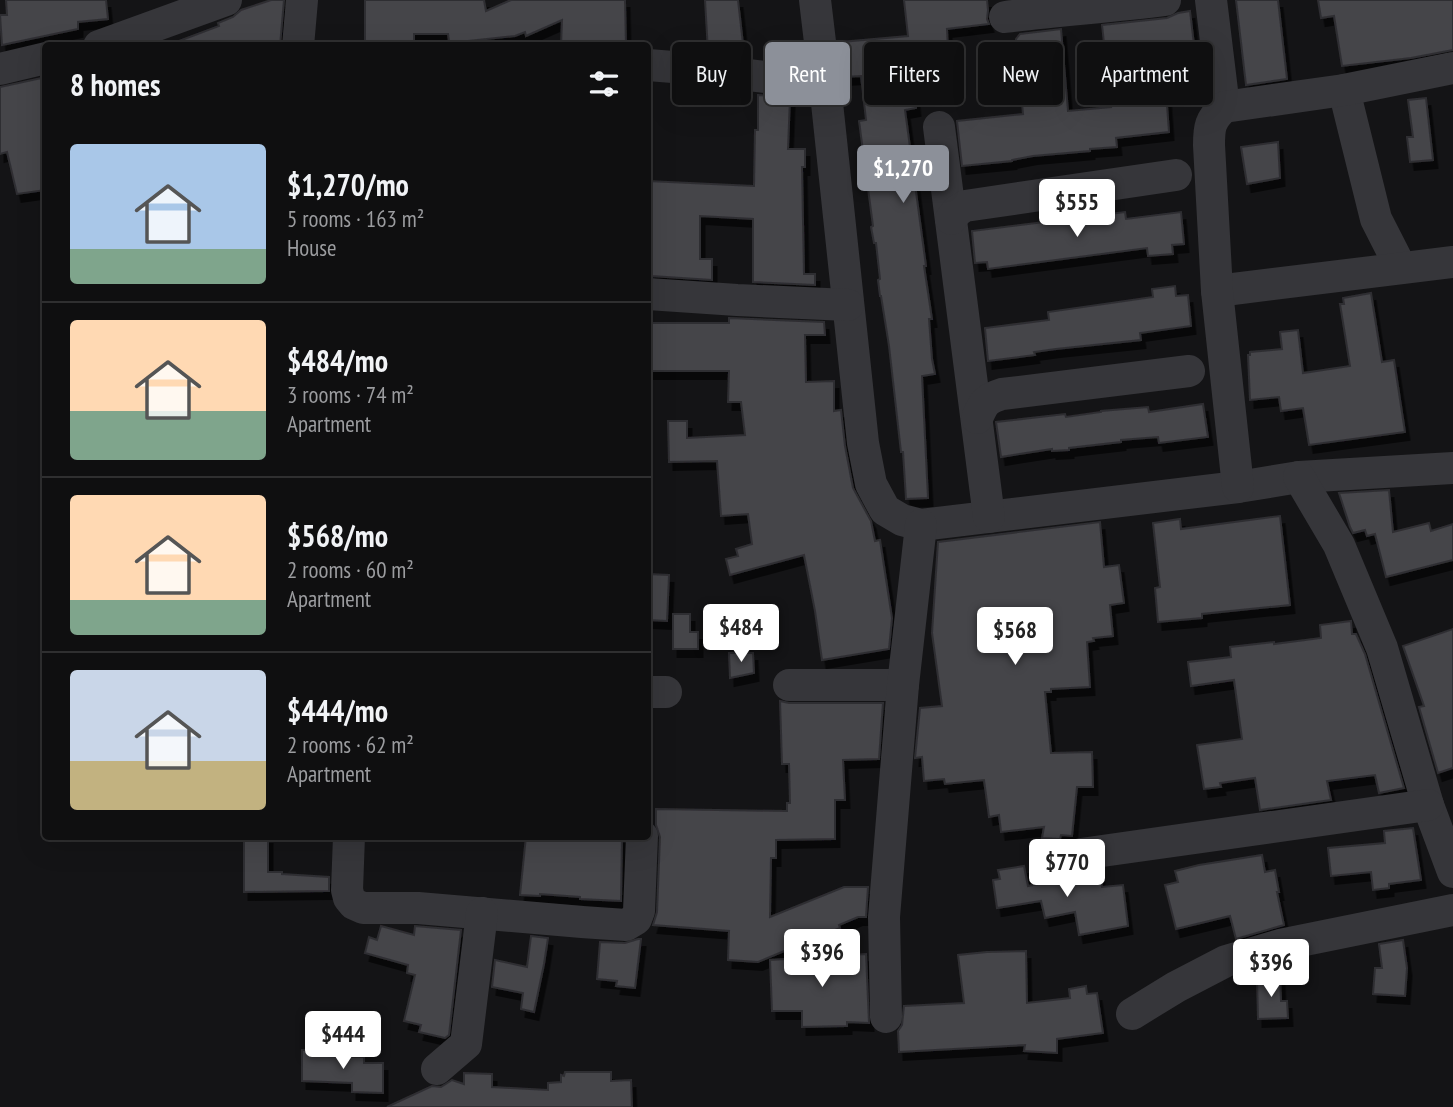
<!DOCTYPE html>
<meta charset="utf-8">
<style>
:root{--surface:#0f0f10;--page:#1d1d1e;--text:#f1f3f6;--muted:#9b9c9f;--line:#2f2f30;--accent:#8c9099}
body{margin:0;font-family:"PT Sans Narrow",sans-serif;background:var(--page);color:var(--text);height:100vh;display:flex;flex-direction:column;font-size:26px;white-space:nowrap}
*{box-sizing:border-box;margin:0}
p{font-size:23px;color:var(--muted)}
.icon{flex:none;width:38px;height:38px;fill:none;stroke:currentColor;stroke-width:2;stroke-linecap:round;stroke-linejoin:round}
.map{position:relative;flex:1;overflow:hidden}
.panel{position:absolute;left:42px;top:42px;width:609px;height:798px;display:flex;flex-direction:column;background:var(--surface);border-radius:7px;box-shadow:0 7px 28px #0002,0 0 0 2px var(--line)}
.panel>*{flex:none}
.top-card{position:absolute;left:672px;top:42px;width:665px;height:63px;display:flex;gap:14px}
.price{position:absolute;translate:-50% -60px;padding:0 16px;border-radius:7px;background:#fff;color:#222;font-size:23px;line-height:46px;filter:drop-shadow(0 2px 4px #0008)}
.price::after{content:'';position:absolute;left:50%;top:42px;width:21px;height:16px;margin-left:-10px;background:inherit;clip-path:polygon(0 0,100% 0,50% 100%)}
.price.selected{background:var(--accent);color:#fff}
ul{padding:0;list-style:none}
li{display:flex;align-items:center;gap:21px;height:175px;padding:0 28px}
li+li{border-top:2px solid var(--line)}
li span{display:grid;place-items:center;flex:none;width:196px;height:140px;border-radius:7px;color:#555}
li>.icon{margin-inline-start:auto}
span .icon{width:84px;height:84px;fill:#fffc;stroke-width:1}
li b{font-size:30px}
h2{display:flex;justify-content:space-between;align-items:center;height:84px;padding:0 28px;font-size:30px}
.tag{padding:0 24px;border-radius:7px;background:var(--surface);box-shadow:0 7px 28px #0002,0 0 0 2px var(--line);font-size:24px;line-height:63px}
.tag.selected{background:var(--accent);color:#fff}
.map>svg:first-child{display:block}
</style>
<div class="map">
<svg width="1453" height="1107" viewBox="0 0 1453 1107">
<defs>
<filter id="shadow"><feDropShadow dx="4.5" dy="8" stdDeviation="0" flood-color="#0009"/></filter>
</defs>
<rect width="100%" height="100%" fill="#141416"/>
<g fill="#444449" stroke="#2f2e32" stroke-width="2" filter="url(#shadow)">
<path d="M 6,0 L 106,0 L 108,19 L 78,22 L 78,29 L 2,45 L 0,15 L 7,15 Z"/>
<path d="M 271,0 L 284,0 L 280,46 L 171,46 L 171,44 L 219,26 L 218,23 L 233,17 L 241,10 Z"/>
<path d="M 365,0 L 484,0 L 486,11 L 511,0 L 625,0 L 626,46 L 561,46 L 562,20 L 526,36 L 525,32 L 515,36 L 459,42 L 459,41 L 449,41 L 448,34 L 414,34 L 414,43 L 365,44 Z"/>
<path d="M 705,0 L 738,0 L 744,53 L 728,54 L 708,52 Z"/>
<path d="M 904,0 L 987,0 L 988,10 L 987,19 L 989,24 L 947,29 L 948,51 L 910,53 L 916,108 L 905,110 L 926,266 L 924,266 L 932,319 L 929,319 L 932,359 L 935,374 L 922,376 L 928,498 L 906,499 L 903,452 L 901,452 L 889,346 L 881,296 L 880,296 L 878,280 L 880,279 L 876,243 L 874,243 L 871,227 L 873,226 L 859,121 L 866,120 L 861,76 L 844,77 L 841,42 L 908,36 Z"/>
<path d="M 1236,0 L 1278,0 L 1287,79 L 1246,85 Z"/>
<path d="M 1318,0 L 1453,0 L 1453,50 L 1411,58 L 1342,66 L 1334,16 L 1321,18 Z"/>
<path d="M 1190,11 L 1199,87 L 1166,91 L 1169,132 L 1116,138 L 1117,147 L 1090,149 L 1090,151 L 1033,156 L 1012,160 L 1012,161 L 962,166 L 957,121 L 1023,114 L 1016,39 L 1020,34 L 1061,29 L 1068,111 L 1111,107 L 1102,25 L 1167,18 L 1178,13 Z"/>
<path d="M 46,77 L 46,190 L 17,194 L 7,152 L 0,154 L 0,87 Z"/>
<path d="M 758,95 L 790,98 L 788,149 L 805,149 L 805,167 L 802,167 L 804,274 L 815,274 L 815,285 L 753,282 L 753,219 L 700,216 L 700,259 L 712,259 L 712,280 L 651,276 L 652,217 L 648,216 L 648,181 L 754,186 L 755,130 L 758,130 Z"/>
<path d="M 1426,98 L 1433,160 L 1410,162 L 1407,137 L 1413,137 L 1408,100 Z"/>
<path d="M 1278,142 L 1280,178 L 1247,184 L 1241,147 Z"/>
<path d="M 1125,212 L 1126,219 L 1181,212 L 1184,244 L 1172,245 L 1173,254 L 1148,256 L 1147,248 L 988,269 L 987,262 L 975,263 L 972,231 Z"/>
<path d="M 1175,286 L 1176,296 L 1188,295 L 1191,326 L 1140,333 L 1141,340 L 1056,349 L 1034,352 L 1035,355 L 988,361 L 985,328 L 1049,320 L 1048,312 L 1153,297 L 1152,289 Z"/>
<path d="M 1371,293 L 1382,362 L 1394,360 L 1405,432 L 1309,445 L 1303,408 L 1281,411 L 1279,397 L 1250,400 L 1248,355 L 1250,355 L 1250,352 L 1282,349 L 1280,332 L 1298,330 L 1303,373 L 1350,366 L 1340,304 L 1344,304 L 1343,298 Z"/>
<path d="M 729,318 L 824,322 L 825,335 L 805,335 L 806,382 L 834,381 L 834,411 L 841,410 L 845,446 L 853,488 L 871,521 L 875,541 L 880,540 L 892,618 L 889,649 L 822,660 L 815,611 L 804,555 L 730,575 L 726,559 L 738,556 L 736,549 L 752,544 L 748,514 L 721,516 L 717,461 L 669,462 L 668,421 L 687,421 L 687,438 L 745,435 L 741,402 L 728,402 L 729,371 L 648,371 L 648,323 L 729,323 Z"/>
<path d="M 1203,404 L 1208,437 L 1159,443 L 1158,437 L 1121,440 L 1121,442 L 1069,448 L 1069,450 L 1052,451 L 1052,449 L 1001,457 L 996,422 L 1065,414 L 1066,417 L 1101,412 L 1101,411 L 1148,407 L 1149,412 Z"/>
<path d="M 1389,490 L 1393,532 L 1429,523 L 1431,531 L 1453,524 L 1453,560 L 1386,577 L 1375,534 L 1367,536 L 1365,530 L 1353,533 L 1350,527 L 1339,493 Z"/>
<path d="M 1280,516 L 1290,605 L 1202,614 L 1202,618 L 1158,622 L 1155,588 L 1160,587 L 1153,523 L 1180,519 L 1181,529 Z"/>
<path d="M 1100,522 L 1104,567 L 1119,565 L 1124,603 L 1110,605 L 1113,636 L 1093,638 L 1094,641 L 1087,642 L 1090,687 L 1051,689 L 1051,692 L 1045,692 L 1051,753 L 1092,752 L 1093,787 L 1077,787 L 1072,836 L 1061,835 L 1060,839 L 1042,838 L 1044,827 L 1001,832 L 999,815 L 989,817 L 984,780 L 945,784 L 944,779 L 924,781 L 922,757 L 915,758 L 920,708 L 942,706 L 932,633 L 938,542 Z"/>
<path d="M 648,574 L 669,575 L 667,621 L 648,620 Z"/>
<path d="M 673,614 L 690,614 L 690,632 L 698,632 L 698,649 L 673,649 Z"/>
<path d="M 1351,621 L 1352,634 L 1356,634 L 1365,654 L 1404,788 L 1379,793 L 1375,775 L 1327,781 L 1331,800 L 1260,810 L 1255,778 L 1220,783 L 1221,787 L 1204,789 L 1197,745 L 1242,739 L 1234,680 L 1191,686 L 1188,662 L 1231,657 L 1230,647 L 1274,642 L 1274,644 L 1321,638 L 1320,625 Z"/>
<path d="M 1453,629 L 1453,768 L 1438,773 L 1419,707 L 1424,706 L 1403,646 Z"/>
<path d="M 729,653 L 753,653 L 754,673 L 730,678 Z"/>
<path d="M 780,701 L 789,703 L 883,703 L 879,759 L 843,760 L 845,800 L 835,800 L 835,839 L 776,840 L 776,858 L 771,858 L 770,917 L 844,887 L 868,887 L 866,917 L 858,917 L 839,925 L 840,928 L 758,962 L 728,960 L 729,931 L 653,925 L 657,912 L 660,837 L 656,825 L 656,809 L 787,811 L 787,803 L 790,803 L 789,764 L 782,764 Z"/>
<path d="M 1413,828 L 1421,880 L 1389,884 L 1389,888 L 1373,890 L 1371,872 L 1331,876 L 1328,848 L 1385,843 L 1384,831 Z"/>
<path d="M 244,836 L 268,836 L 268,872 L 282,872 L 282,874 L 329,877 L 329,891 L 244,892 Z"/>
<path d="M 526,836 L 622,836 L 621,901 L 580,899 L 580,897 L 540,894 L 540,896 L 520,895 Z"/>
<path d="M 1262,855 L 1265,872 L 1275,870 L 1279,892 L 1277,892 L 1284,925 L 1236,939 L 1230,916 L 1176,929 L 1165,885 L 1178,882 L 1175,871 L 1199,865 Z"/>
<path d="M 1024,866 L 1028,886 L 1099,872 L 1102,887 L 1123,885 L 1128,926 L 1079,935 L 1075,912 L 1045,918 L 1041,901 L 997,908 L 993,880 L 1000,879 L 998,870 Z"/>
<path d="M 381,926 L 414,935 L 415,926 L 461,930 L 449,1035 L 445,1038 L 419,1032 L 421,1025 L 404,1021 L 415,975 L 407,973 L 408,965 L 365,953 L 369,937 L 377,940 Z"/>
<path d="M 531,936 L 548,938 L 544,964 L 534,1012 L 521,1009 L 523,993 L 492,987 L 495,960 L 527,967 Z"/>
<path d="M 638,939 L 641,939 L 635,988 L 616,986 L 617,981 L 597,979 L 600,942 L 625,943 Z"/>
<path d="M 1403,940 L 1407,968 L 1405,996 L 1373,994 L 1375,968 L 1382,968 L 1379,944 Z"/>
<path d="M 1026,951 L 1027,1003 L 1070,998 L 1069,989 L 1086,986 L 1087,994 L 1097,993 L 1103,1033 L 1057,1039 L 1057,1053 L 1024,1051 L 1025,1045 L 899,1052 L 898,1031 L 902,1025 L 904,1006 L 964,1003 L 958,955 L 987,952 Z"/>
<path d="M 866,954 L 869,1023 L 847,1022 L 847,1026 L 802,1027 L 802,1011 L 772,1011 L 770,960 Z"/>
<path d="M 1280,976 L 1281,1001 L 1287,1001 L 1288,1018 L 1258,1019 L 1257,977 Z"/>
<path d="M 302,1050 L 328,1050 L 328,1056 L 364,1057 L 364,1063 L 383,1063 L 383,1093 L 352,1092 L 352,1083 L 302,1081 Z"/>
<path d="M 565,1072 L 611,1072 L 611,1081 L 631,1080 L 632,1107 L 387,1107 L 432,1086 L 441,1087 L 452,1080 L 464,1084 L 464,1073 L 492,1074 L 492,1087 L 548,1090 L 548,1083 L 561,1082 L 561,1075 L 564,1076 Z"/>
</g>
<g fill="none" stroke-linecap="round" stroke-linejoin="round">
<g stroke="#36363a" stroke-width="32">
<path d="M 815,0 L 825,84 L 863,443 L 871,484 L 885,510 L 902,520 L 921,525 L 1238,487 L 1299,477 L 1453,468"/>
<path d="M 1211,0 L 1224,107"/>
<path d="M 1005,17 C 1059,10 1112,7 1165,0"/>
<path d="M 99,46 L 226,0"/>
<path d="M 298,46 L 302,0"/>
<path d="M 648,65 L 698,69 L 825,84"/>
<path d="M 0,69 L 46,58"/>
<path d="M 1344,90 L 1376,219 L 1401,268"/>
<path d="M 939,127 L 989,517"/>
<path d="M 951,219 L 957,211 L 965,206 L 1176,175"/>
<path d="M 1217,291 L 1453,262"/>
<path d="M 648,294 L 737,300 L 848,305"/>
<path d="M 977,418 C 984,402 986,399 1002,394 L 1189,371"/>
<path d="M 1299,477 L 1339,545 L 1382,648 L 1428,805 L 1453,872"/>
<path d="M 1238,487 L 1217,291 L 1209,145 C 1209,127 1210,120 1224,107 L 1344,90 L 1453,68"/>
<path d="M 789,685 L 903,685"/>
<path d="M 648,692 L 666,692"/>
<path d="M 349,836 L 347,890 L 349,898 L 354,904 L 363,908 L 418,908 L 582,922 L 626,925 L 636,919 L 639,911 L 642,836"/>
<path d="M 1081,854 L 1428,805"/>
<path d="M 1132,1014 L 1176,987 L 1226,961 L 1280,945 L 1453,910"/>
<path d="M 886,1017 L 884,917 L 903,685 L 921,525"/>
<path d="M 437,1069 L 466,1044 L 482,913"/>
</g>
</g>
</svg>
<b class="price selected" style="left:903px;top:205px">$1,270</b>
<b class="price" style="left:1077px;top:239px">$555</b>
<b class="price" style="left:741px;top:664px">$484</b>
<b class="price" style="left:1015px;top:667px">$568</b>
<b class="price" style="left:1067px;top:899px">$770</b>
<b class="price" style="left:822px;top:989px">$396</b>
<b class="price" style="left:1271px;top:999px">$396</b>
<b class="price" style="left:343px;top:1071px">$444</b>
<div class="top-card">
<a class="tag">Buy</a>
<a class="tag selected">Rent</a>
<a class="tag">Filters</a>
<a class="tag">New</a>
<a class="tag">Apartment</a>
</div>
<section class="panel">
<h2>8 homes<svg class="icon" aria-label="filters" viewBox="0 0 24 24"><path d="M4 7h16M4 17h16"/><circle cx="9" cy="7" r="2"/><circle cx="15" cy="17" r="2"/></svg></h2>
<ul>
<li><span style="background:linear-gradient(#a9c7e8 75%,#7fa58c 0)"><svg class="icon" aria-label="home" viewBox="0 0 24 24"><path d="M3 11l9-7 9 7M6 9v11h12V9"/></svg></span><div><b>$1,270/mo</b><p>5 rooms · 163 m²</p><p>House</p></div></li>
<li><span style="background:linear-gradient(#ffd9b3 65%,#7fa58c 0)"><svg class="icon" aria-label="home" viewBox="0 0 24 24"><path d="M3 11l9-7 9 7M6 9v11h12V9"/></svg></span><div><b>$484/mo</b><p>3 rooms · 74 m²</p><p>Apartment</p></div></li>
<li><span style="background:linear-gradient(#ffd9b3 75%,#7fa58c 0)"><svg class="icon" aria-label="home" viewBox="0 0 24 24"><path d="M3 11l9-7 9 7M6 9v11h12V9"/></svg></span><div><b>$568/mo</b><p>2 rooms · 60 m²</p><p>Apartment</p></div></li>
<li><span style="background:linear-gradient(#c9d6e8 65%,#c2b280 0)"><svg class="icon" aria-label="home" viewBox="0 0 24 24"><path d="M3 11l9-7 9 7M6 9v11h12V9"/></svg></span><div><b>$444/mo</b><p>2 rooms · 62 m²</p><p>Apartment</p></div></li>
</ul>
</section>
</div>
